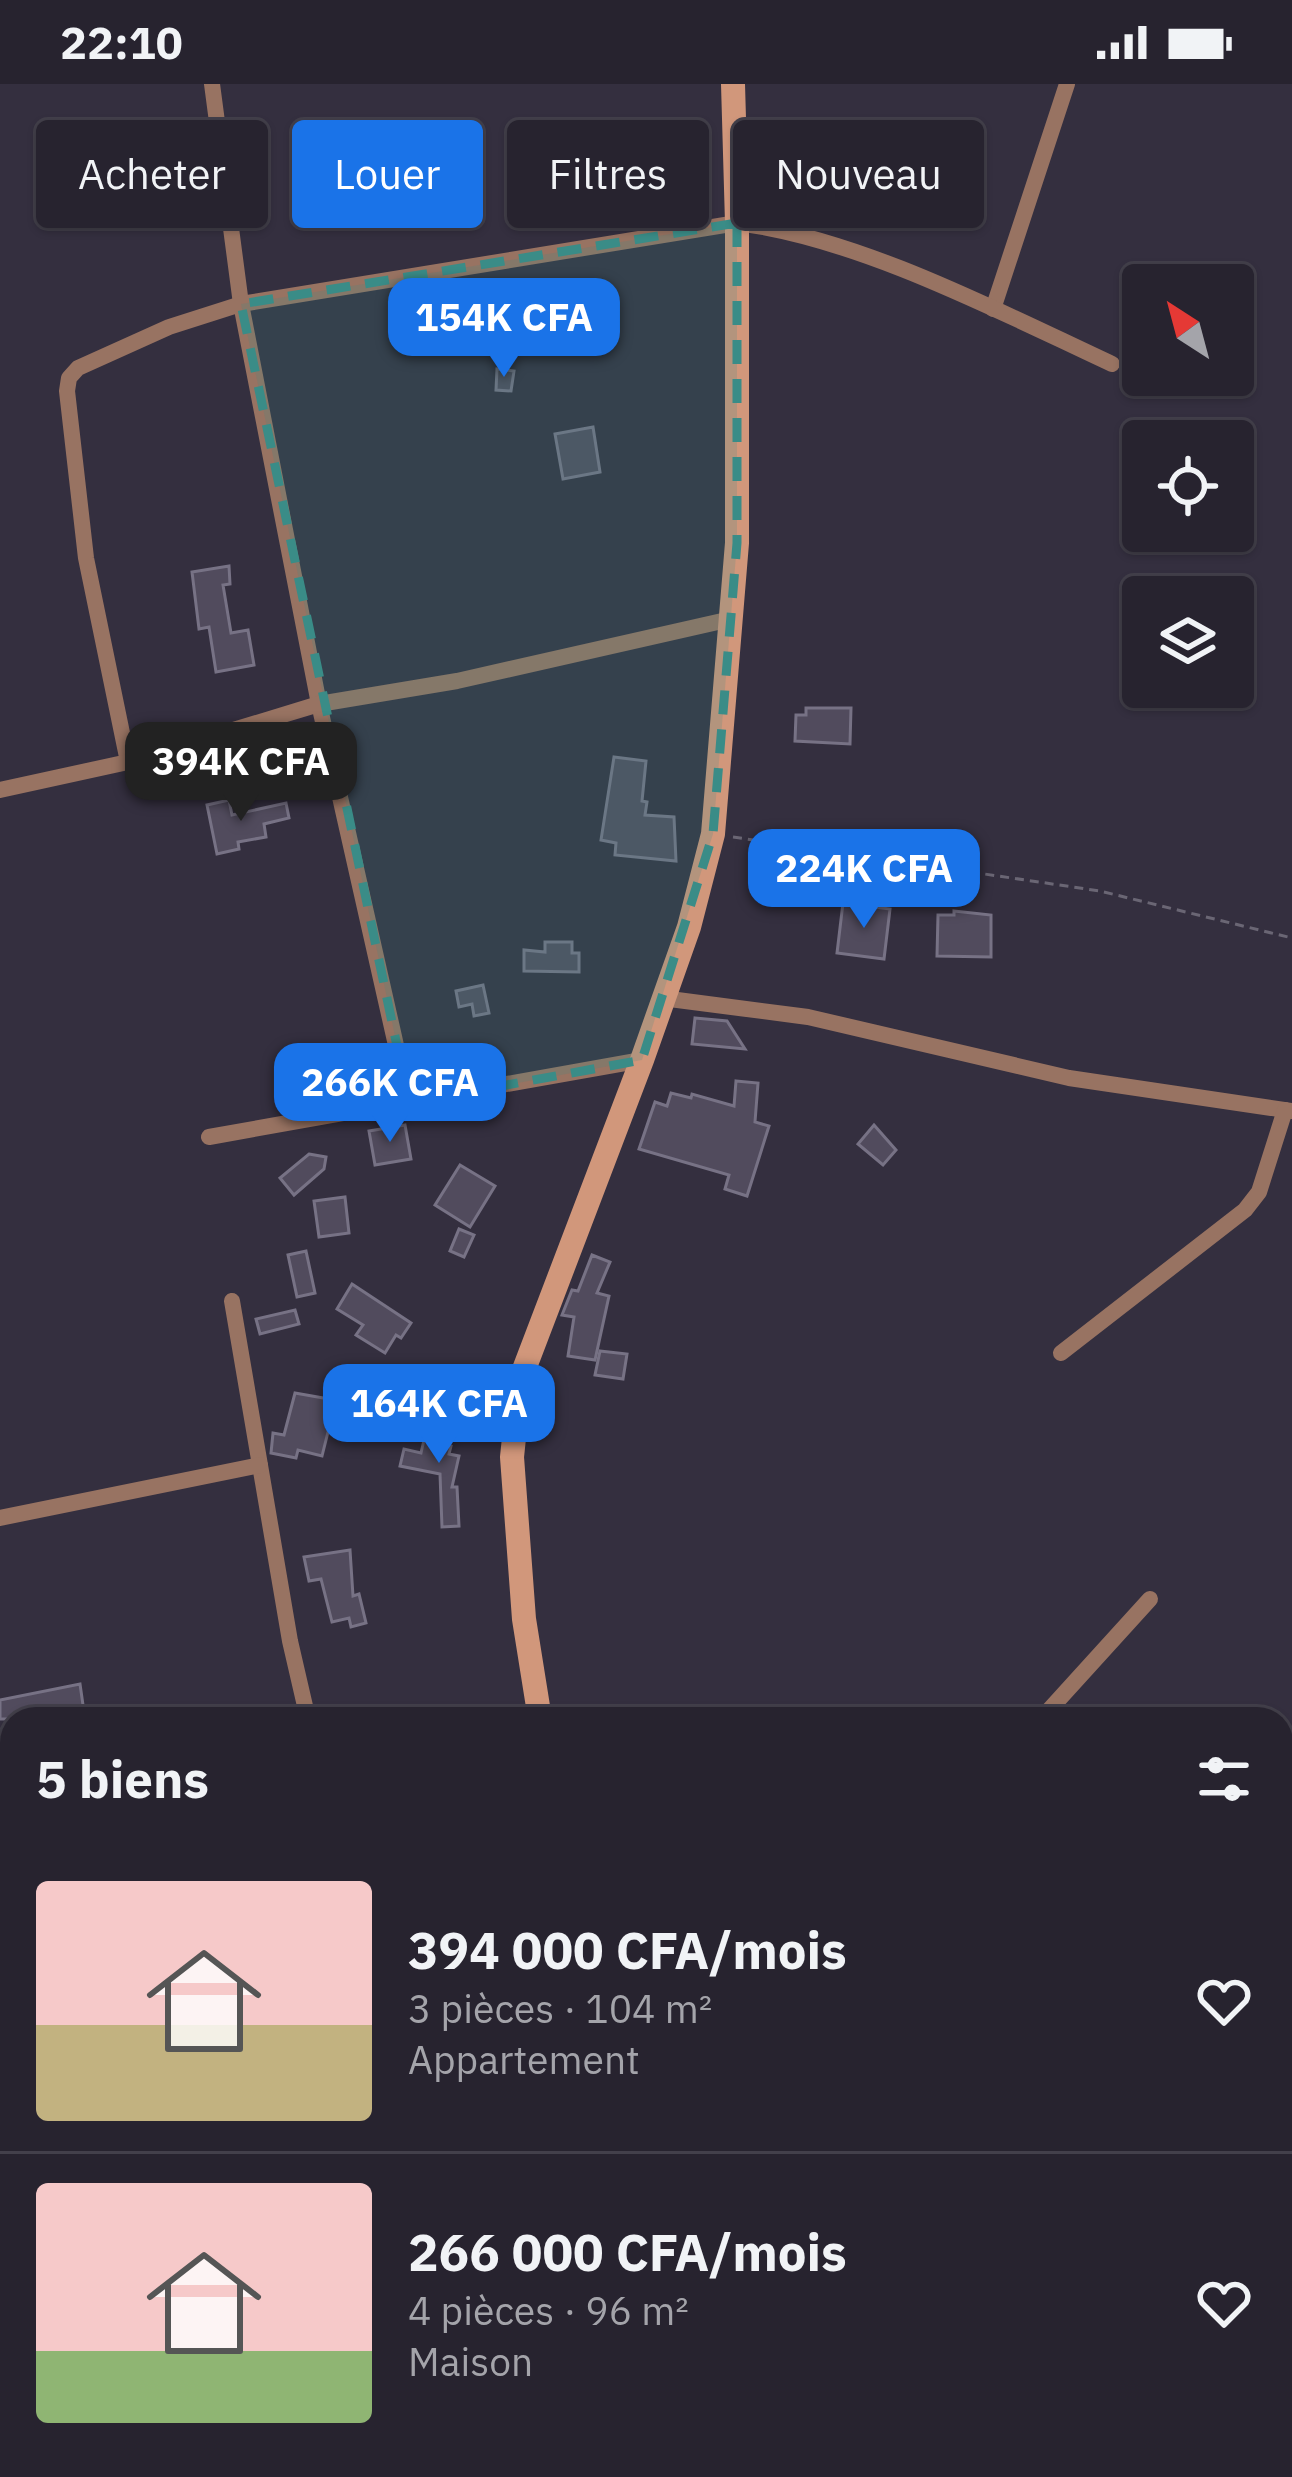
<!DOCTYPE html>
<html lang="fr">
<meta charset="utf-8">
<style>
:root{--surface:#27232f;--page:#332f3b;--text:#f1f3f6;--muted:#a4a4aa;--line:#43404b;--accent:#1a73e8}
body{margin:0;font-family:"IBM Plex Sans",sans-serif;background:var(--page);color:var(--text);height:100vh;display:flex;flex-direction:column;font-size:45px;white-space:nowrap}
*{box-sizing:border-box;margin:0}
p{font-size:39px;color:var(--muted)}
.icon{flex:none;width:66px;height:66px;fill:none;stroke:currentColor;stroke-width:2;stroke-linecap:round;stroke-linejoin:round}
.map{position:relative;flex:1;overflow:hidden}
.details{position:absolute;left:0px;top:1623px;width:1293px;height:771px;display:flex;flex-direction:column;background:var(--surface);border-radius:36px 36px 0 0;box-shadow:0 3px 9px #0004,0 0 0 3px var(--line)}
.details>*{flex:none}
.guide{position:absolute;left:36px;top:36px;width:1221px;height:108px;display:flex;gap:24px}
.needle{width:78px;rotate:324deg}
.controls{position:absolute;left:1122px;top:180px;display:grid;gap:24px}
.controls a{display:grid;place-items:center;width:132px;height:132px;border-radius:12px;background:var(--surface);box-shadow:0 3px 9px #0004,0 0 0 3px var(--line);font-size:60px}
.price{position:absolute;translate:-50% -102px;padding:0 27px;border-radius:24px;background:var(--accent);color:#fff;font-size:39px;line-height:78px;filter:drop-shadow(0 3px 6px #0008)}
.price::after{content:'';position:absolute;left:50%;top:72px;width:36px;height:27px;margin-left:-18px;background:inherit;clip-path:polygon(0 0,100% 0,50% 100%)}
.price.current{background:#222;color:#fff}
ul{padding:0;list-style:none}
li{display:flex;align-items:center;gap:36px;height:300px;padding:0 36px}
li+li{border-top:3px solid var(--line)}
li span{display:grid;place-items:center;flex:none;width:336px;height:240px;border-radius:12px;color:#555}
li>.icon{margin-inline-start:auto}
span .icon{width:144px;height:144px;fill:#fffc;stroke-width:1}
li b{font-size:51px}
h2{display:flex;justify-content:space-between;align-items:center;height:144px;padding:0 36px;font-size:51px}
.chip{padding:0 42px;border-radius:12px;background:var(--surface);box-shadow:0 3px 9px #0004,0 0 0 3px var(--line);font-size:42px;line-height:108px}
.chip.current{background:var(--accent);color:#fff}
.status{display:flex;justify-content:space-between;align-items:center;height:84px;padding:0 60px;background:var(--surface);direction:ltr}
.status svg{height:33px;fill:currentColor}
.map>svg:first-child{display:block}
</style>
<div class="status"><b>22:10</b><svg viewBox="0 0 49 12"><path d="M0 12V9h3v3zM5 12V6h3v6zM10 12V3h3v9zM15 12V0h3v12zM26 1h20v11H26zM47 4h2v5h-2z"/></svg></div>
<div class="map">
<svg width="1292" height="2393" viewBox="0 0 1292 2393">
<rect width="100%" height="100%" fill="#342f3f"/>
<g fill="#514b5d" stroke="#777285" stroke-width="3">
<path d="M 160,94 L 165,121 L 138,126 L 133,100 Z"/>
<path d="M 497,285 L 514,287 L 511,307 L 496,306 Z"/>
<path d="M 593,343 L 600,388 L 563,395 L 555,350 Z"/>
<path d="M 229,482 L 230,500 L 223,501 L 231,549 L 248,546 L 254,581 L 216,588 L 209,543 L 199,545 L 192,488 Z"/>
<path d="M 806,624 L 851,624 L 850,660 L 795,657 L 796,631 L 806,631 Z"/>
<path d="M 614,673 L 646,677 L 642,717 L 647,718 L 645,731 L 674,733 L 676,777 L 615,771 L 616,759 L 601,756 Z"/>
<path d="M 229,716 L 232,731 L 286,719 L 289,734 L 264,740 L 266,753 L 238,758 L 239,765 L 217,770 L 207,721 Z"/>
<path d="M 843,819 L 890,825 L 884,875 L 837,869 Z"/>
<path d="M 954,827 L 991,831 L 991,873 L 937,872 L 938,831 L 954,831 Z"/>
<path d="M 545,858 L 572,858 L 572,869 L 579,869 L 579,888 L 524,887 L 524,866 L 545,868 Z"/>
<path d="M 483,901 L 489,929 L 474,932 L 472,920 L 459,923 L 456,907 Z"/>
<path d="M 695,934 L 727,937 L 745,965 L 692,960 Z"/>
<path d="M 736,997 L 758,999 L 755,1038 L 769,1042 L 747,1112 L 725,1105 L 729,1091 L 639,1065 L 655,1018 L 667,1022 L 671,1009 L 691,1014 L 692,1010 L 734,1022 Z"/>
<path d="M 405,1041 L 411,1075 L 375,1081 L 369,1047 Z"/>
<path d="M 874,1041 L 896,1066 L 883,1081 L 858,1060 Z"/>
<path d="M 309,1070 L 326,1073 L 324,1085 L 294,1111 L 280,1094 Z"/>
<path d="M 460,1081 L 495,1102 L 470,1143 L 435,1121 Z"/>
<path d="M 345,1113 L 349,1149 L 319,1153 L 314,1117 Z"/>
<path d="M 459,1145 L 474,1151 L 464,1173 L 450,1167 Z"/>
<path d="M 306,1167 L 315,1209 L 297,1213 L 288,1171 Z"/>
<path d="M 592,1171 L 610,1178 L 597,1209 L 609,1212 L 595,1276 L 568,1272 L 574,1233 L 562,1231 L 572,1206 L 578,1207 Z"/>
<path d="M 352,1200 L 411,1239 L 401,1254 L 396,1251 L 385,1269 L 356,1251 L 363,1241 L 337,1225 Z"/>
<path d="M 295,1226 L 299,1240 L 260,1250 L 256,1235 Z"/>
<path d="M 600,1267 L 627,1270 L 623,1295 L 595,1291 Z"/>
<path d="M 295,1309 L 329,1315 L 327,1327 L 333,1328 L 322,1372 L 298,1366 L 296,1374 L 271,1369 L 273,1349 L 284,1351 Z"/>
<path d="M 440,1318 L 450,1320 L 447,1361 L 451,1362 L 449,1370 L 459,1372 L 452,1403 L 457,1403 L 459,1442 L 442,1443 L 440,1390 L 400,1382 L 404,1365 L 421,1369 L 424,1356 L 432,1358 Z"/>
<path d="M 350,1466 L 353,1512 L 359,1510 L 366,1539 L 351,1543 L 349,1534 L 332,1538 L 321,1495 L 309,1497 L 304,1473 Z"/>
<path d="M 80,1600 L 85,1635 L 0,1635 L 0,1616 Z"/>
</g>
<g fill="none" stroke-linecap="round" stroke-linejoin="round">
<path stroke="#6a6674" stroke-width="3" stroke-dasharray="9 6" stroke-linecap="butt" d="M 733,753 L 1100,807 L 1292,854"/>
<g stroke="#987362" stroke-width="16">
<path d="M 212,0 L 241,220 L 319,620 L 409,1019"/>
<path d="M 993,225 L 1067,0"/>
<path d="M 128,678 L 86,474 L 67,307 L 69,294 L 78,284 L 169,243 L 241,220 L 737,139 C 859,154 1000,228 1112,280"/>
<path d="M 0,706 L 128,678 L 319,620 L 457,597 L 731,535"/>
<path d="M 662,914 L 808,933 L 1069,994 L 1292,1027"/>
<path d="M 209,1053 L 642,976"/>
<path d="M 232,1217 L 290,1557 L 308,1635"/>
<path d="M 1061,1269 L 1245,1126 L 1259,1108 L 1285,1026"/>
<path d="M 0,1434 L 260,1381"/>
<path d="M 1041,1635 L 1150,1515"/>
<path d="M 1281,1822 L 1292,1830"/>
<path d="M 0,1963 L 12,1962"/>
<path d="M 1107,2393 L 1116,2382"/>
</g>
<g stroke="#d1977b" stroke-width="24">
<path d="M 540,1635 L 524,1535 L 512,1373 L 520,1296 L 642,976 L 689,843 L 713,750 L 737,459 L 737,139 L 733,0"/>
<path d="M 634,2393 L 637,2382"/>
</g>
</g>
<path fill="#3a8c87" fill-opacity="0.2" stroke="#3a8c87" stroke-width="9" stroke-dasharray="24 15" stroke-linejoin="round" d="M 737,139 L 737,459 L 713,750 L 642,976 L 409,1019 L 241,220 Z"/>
</svg>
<div class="controls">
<a><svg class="needle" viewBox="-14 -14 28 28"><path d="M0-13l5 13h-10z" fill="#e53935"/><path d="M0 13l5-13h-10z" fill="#a4a4aa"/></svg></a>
<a><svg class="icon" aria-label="locate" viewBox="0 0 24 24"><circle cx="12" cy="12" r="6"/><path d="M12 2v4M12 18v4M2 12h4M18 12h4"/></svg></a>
<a><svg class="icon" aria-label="layers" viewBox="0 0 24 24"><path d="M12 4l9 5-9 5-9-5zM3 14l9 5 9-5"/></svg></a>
</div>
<b class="price" style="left:504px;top:296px">154K CFA</b>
<b class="price current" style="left:241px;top:740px">394K CFA</b>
<b class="price" style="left:864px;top:847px">224K CFA</b>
<b class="price" style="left:390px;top:1061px">266K CFA</b>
<b class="price" style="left:439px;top:1382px">164K CFA</b>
<div class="guide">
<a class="chip">Acheter</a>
<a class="chip current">Louer</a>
<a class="chip">Filtres</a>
<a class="chip">Nouveau</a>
</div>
<section class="details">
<h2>5 biens<svg class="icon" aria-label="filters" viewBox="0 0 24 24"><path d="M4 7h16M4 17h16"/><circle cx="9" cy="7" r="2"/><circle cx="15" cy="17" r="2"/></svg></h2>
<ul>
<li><span style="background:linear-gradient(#f6c9c9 60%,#c2b280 0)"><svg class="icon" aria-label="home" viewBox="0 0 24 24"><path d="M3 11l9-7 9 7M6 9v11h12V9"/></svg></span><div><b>394 000 CFA/mois</b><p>3 pièces · 104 m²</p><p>Appartement</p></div><svg class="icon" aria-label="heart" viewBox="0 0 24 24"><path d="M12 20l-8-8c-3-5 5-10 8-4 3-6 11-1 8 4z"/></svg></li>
<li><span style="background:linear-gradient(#f6c9c9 70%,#8fb573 0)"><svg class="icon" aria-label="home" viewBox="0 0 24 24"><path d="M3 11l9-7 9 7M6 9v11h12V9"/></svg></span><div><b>266 000 CFA/mois</b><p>4 pièces · 96 m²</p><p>Maison</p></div><svg class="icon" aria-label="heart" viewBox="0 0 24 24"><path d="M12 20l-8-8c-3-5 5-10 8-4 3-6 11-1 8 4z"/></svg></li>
</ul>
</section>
</div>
